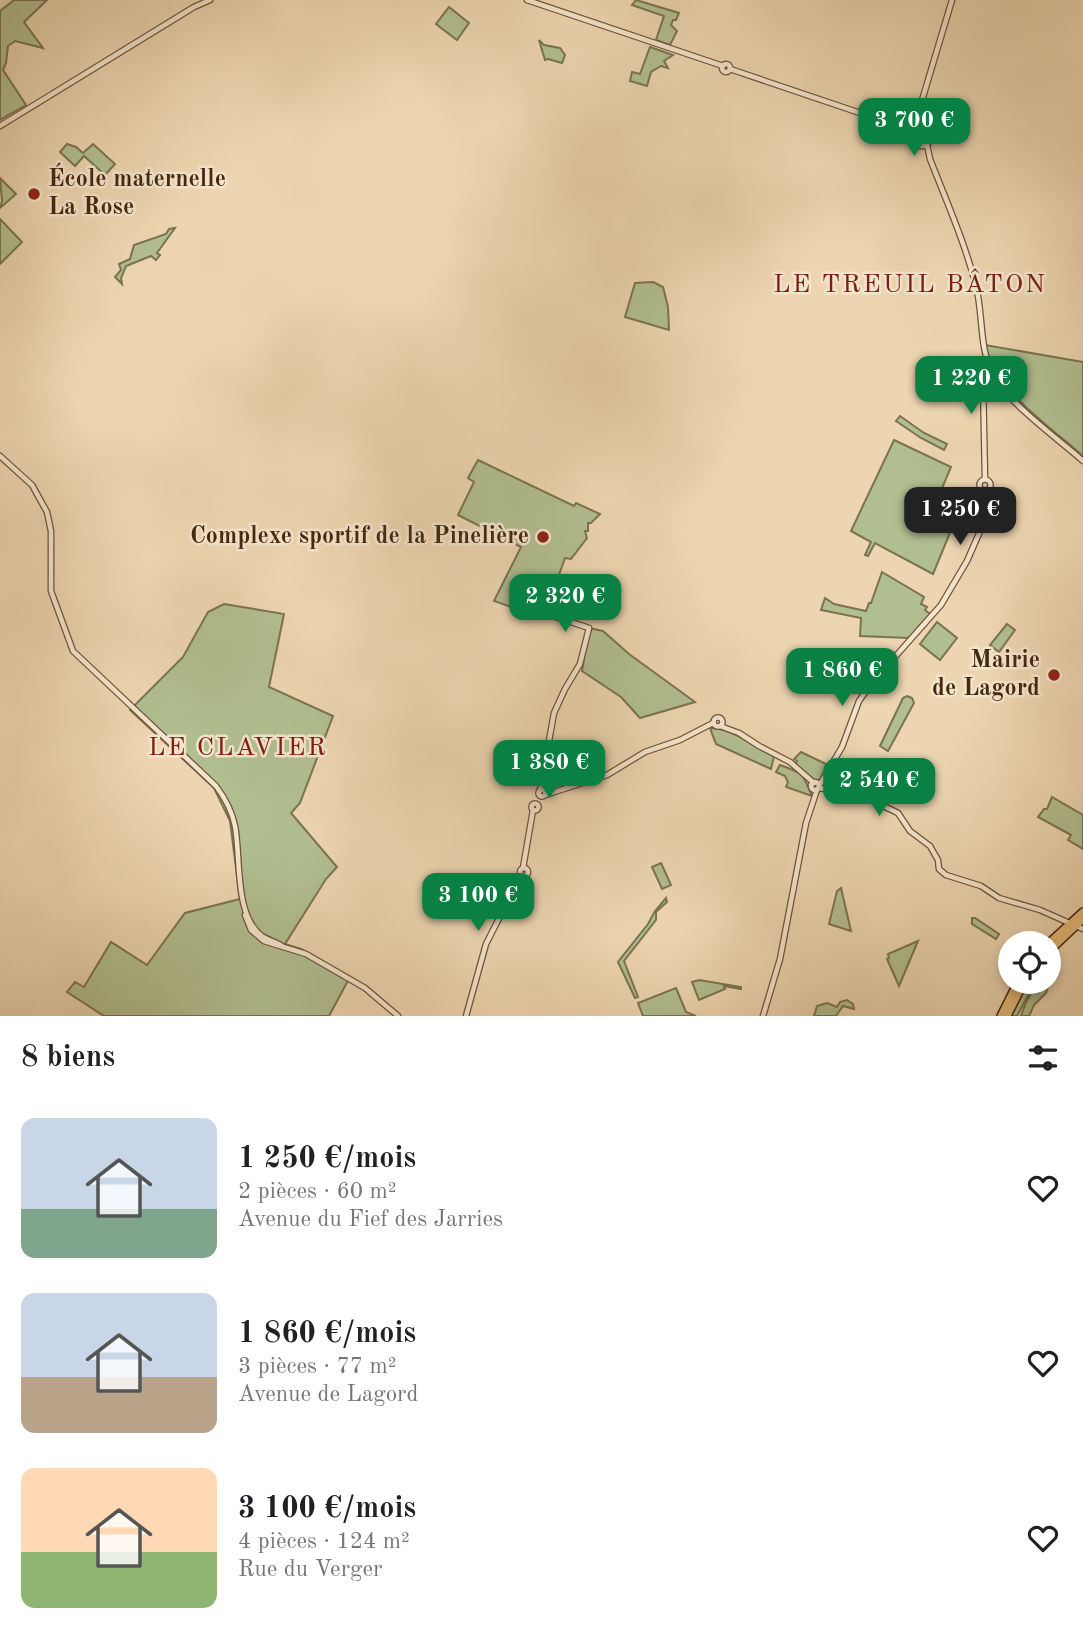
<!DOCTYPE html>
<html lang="fr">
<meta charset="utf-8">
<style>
:root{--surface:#fff;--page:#f6f6f6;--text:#202124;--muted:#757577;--accent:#0b8043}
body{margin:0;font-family:"Old Standard TT",serif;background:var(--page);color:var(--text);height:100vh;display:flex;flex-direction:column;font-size:26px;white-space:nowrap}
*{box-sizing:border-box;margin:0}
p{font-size:23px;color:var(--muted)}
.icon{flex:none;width:38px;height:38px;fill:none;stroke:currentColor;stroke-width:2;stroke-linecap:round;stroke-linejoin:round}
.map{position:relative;height:1016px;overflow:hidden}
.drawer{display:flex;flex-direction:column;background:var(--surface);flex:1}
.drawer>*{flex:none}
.tools{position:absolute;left:998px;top:931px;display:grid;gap:14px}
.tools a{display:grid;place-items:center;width:63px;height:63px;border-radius:50%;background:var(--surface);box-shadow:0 4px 10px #0003;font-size:35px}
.price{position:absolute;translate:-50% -60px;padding:0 16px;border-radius:14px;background:var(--accent);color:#fff;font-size:23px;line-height:46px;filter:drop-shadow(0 2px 4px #0008)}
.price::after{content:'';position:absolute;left:50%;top:42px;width:21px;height:16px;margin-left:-10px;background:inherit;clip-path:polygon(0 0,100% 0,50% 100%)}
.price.selected{background:#222;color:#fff}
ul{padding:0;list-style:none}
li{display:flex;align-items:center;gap:21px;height:175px;padding:0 21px}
li span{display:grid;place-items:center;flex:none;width:196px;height:140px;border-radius:14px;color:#555}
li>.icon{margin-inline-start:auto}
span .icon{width:84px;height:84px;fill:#fffc;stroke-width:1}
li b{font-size:30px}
h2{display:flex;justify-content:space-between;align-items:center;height:84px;padding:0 21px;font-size:30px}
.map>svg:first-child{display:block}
</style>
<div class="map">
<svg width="1083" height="1016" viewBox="0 0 1083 1016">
<rect width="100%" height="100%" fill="#ecd5b0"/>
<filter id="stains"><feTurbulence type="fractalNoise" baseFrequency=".00286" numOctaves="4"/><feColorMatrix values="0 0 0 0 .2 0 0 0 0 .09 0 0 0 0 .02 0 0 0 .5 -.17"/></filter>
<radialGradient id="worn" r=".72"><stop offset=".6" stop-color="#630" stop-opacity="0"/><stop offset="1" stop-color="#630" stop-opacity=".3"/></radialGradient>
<g fill="#b1be90" stroke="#7b7350" stroke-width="2">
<path d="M 14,0 L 47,0 L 24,22 L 43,48 L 15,41 L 8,46 L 6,63 L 3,70 L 26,105 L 0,120 L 0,11 Z"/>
<path d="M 636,0 L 679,13 L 676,20 L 673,20 L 671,25 L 677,31 L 670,45 L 656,40 L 664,16 L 632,5 Z"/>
<path d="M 449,7 L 469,23 L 457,40 L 436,24 Z"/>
<path d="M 539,40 L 544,45 L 560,48 L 565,55 L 562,63 L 548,59 L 545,60 Z"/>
<path d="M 650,47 L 673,55 L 664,61 L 668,68 L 661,66 L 651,72 L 647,86 L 630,81 L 632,72 L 640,74 Z"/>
<path d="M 67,144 L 76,147 L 83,153 L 93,144 L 115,164 L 105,175 L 84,156 L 75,166 L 60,152 Z"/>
<path d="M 0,178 L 16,194 L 0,208 L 2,201 Z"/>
<path d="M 0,219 L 22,242 L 0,264 Z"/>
<path d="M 175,228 L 157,253 L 160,255 L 156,260 L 151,256 L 126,266 L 121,278 L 122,284 L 115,277 L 121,270 L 119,264 L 130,259 L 134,245 L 166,234 L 169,229 Z"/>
<path d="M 653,282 L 663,287 L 668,307 L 669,330 L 625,317 L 635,283 Z"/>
<path d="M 985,345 L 1083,362 L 1083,456 C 1049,426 996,391 985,345 Z"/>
<path d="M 900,416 L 924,433 L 947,444 L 944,450 L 921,438 L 896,421 Z"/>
<path d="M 894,440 L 951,467 L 937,500 L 959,511 L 933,574 L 875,543 L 868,556 L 865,555 L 871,542 L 851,531 Z"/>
<path d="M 478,460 L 574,506 L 576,503 L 600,514 L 591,523 L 588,523 L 588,531 L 585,531 L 587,538 L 571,559 L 565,558 L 556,583 L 549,613 L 517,609 L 494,601 L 521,547 L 458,515 L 474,482 L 468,478 Z"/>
<path d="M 882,572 L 924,597 L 921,604 L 927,607 L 925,610 L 930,614 L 909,638 L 860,636 L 861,618 L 821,610 L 825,598 L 834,604 L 866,611 L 869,603 L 871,603 Z"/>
<path d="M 224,604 L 284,614 L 269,687 L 333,716 L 300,803 L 291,813 L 337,867 L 326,879 L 285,944 L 301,949 L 350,977 L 329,1016 L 104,1016 L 67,992 L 75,982 L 84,987 L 111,942 L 147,965 L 185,913 L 240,899 L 230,821 L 214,788 L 130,710 L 183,657 L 208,612 Z"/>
<path d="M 937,622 L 957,638 L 940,660 L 920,644 Z"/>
<path d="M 1007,624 L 1015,630 L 999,652 L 990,645 Z"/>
<path d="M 589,628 L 603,631 L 629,654 L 695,702 L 640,718 L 621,697 L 582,671 Z"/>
<path d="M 907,696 L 912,698 L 914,703 L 888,751 L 880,746 L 903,698 Z"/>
<path d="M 710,728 C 735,729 752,746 774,756 L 771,769 L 716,744 Z"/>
<path d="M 801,752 L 828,765 L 819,781 L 815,781 L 795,766 L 797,761 L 794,759 Z"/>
<path d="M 780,765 C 805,774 802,773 812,796 L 786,787 L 788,782 L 785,776 L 776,772 Z"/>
<path d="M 1052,797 L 1083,815 L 1083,849 L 1068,840 L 1071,835 L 1038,817 L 1044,809 L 1047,809 Z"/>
<path d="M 661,863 L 671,885 L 662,889 L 652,867 Z"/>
<path d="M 841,888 L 851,931 L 829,924 L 837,891 Z"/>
<path d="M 666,898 L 667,902 L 656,912 L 656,920 L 624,961 L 638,997 L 635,998 L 618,962 L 648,924 L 655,911 Z"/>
<path d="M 972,918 L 975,918 L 999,934 L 996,939 L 972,924 Z"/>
<path d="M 918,941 L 899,986 L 887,959 L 889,958 L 888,954 Z"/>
<path d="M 1053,971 L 1046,993 L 1034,1005 L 1029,1016 L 1021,1016 L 1026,1002 L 1038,982 L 1048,982 L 1048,972 Z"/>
<path d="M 699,980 L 741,987 L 741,989 L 724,986 L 725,989 L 699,1000 L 692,982 Z"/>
<path d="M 1027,982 L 1035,982 L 1017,1016 L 1009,1016 Z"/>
<path d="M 676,988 L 686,1012 L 696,1016 L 643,1016 L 638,1003 Z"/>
<path d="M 847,1000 L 853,1004 L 854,1009 L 843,1006 L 836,1016 L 814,1016 L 817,1006 L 827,1003 L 837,1007 L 840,1002 Z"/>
</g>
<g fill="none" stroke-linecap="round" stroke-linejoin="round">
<g stroke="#6f5338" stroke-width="7">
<g id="minor">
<path d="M 527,0 L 723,66"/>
<circle cx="726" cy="68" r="4"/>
<path d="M 730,69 L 869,116 L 917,143"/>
<path d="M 0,126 L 194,7 L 210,0"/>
<path d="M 923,129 L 929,142 L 926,146 L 920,146 L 917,139 L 921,136 L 926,136"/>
<path d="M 921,136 L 920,107 L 952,0"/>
<path d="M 927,145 L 930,159 C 946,200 965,243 976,286 C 984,318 978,351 996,380 C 1015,408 1057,438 1083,461"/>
<path d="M 0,456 L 32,485 L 47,512 L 51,531 L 51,591 L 73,651 L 216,786 C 225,798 232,811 235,826 C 241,857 234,916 262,936 C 268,940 276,942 282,946"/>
<path d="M 985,479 L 983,382 L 985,373 L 990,368"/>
<circle cx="985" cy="485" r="5.5"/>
<circle cx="718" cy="722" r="4.5"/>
<path d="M 720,726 L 739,733 L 759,746 L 790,762 L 814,783"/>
<circle cx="815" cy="786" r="4"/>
<path d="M 819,786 L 842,747 L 859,701 L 871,684 L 941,605 L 967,561 L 981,529 L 985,491"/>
<path d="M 819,788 L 865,797 L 898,813 L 910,831 L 930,846 L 938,860 L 939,869 L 946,875 L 981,886 L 999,898 L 1040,910 L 1083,929"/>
<circle cx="542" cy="793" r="3.5"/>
<path d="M 540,791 L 554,713 L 565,689 L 580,664 L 589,628 L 550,615"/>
<path d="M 545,795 L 607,775 L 645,752 L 680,740 L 713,723"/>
<circle cx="535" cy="807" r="3.5"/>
<path d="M 523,868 L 533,810"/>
<circle cx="524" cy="872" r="4"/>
<path d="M 245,915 L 251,930 L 264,941 L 306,954 L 365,988 L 398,1016"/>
<path d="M 466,1016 L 486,944 L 521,875"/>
<path d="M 763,1016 L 780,959 L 806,823 L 817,790"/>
</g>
</g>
<g stroke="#452810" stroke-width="10">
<g id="major">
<path d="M 1048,944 L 1083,912"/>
<path d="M 1048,952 L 1083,919"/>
<path d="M 1001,1016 L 1018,982"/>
<path d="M 1007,1016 L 1024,982"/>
</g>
</g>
<use href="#minor" stroke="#f3e4cc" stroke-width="4.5"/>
<use href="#major" stroke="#e6ba78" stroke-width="7"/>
</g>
<g fill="#8f2418" stroke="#f3e4cc" stroke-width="2.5">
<circle cx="34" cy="194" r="7"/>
<circle cx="543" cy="537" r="7"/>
<circle cx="1054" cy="675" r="7"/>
</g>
<g text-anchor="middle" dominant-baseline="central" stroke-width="5" stroke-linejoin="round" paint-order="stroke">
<g font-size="24" font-weight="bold" fill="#452810" stroke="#f3e4cc" text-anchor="end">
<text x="48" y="180" text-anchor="start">École maternelle<tspan x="48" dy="28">La Rose</tspan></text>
<text x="529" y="537">Complexe sportif de la Pinelière</text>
<text x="1040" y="661">Mairie<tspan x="1040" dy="28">de Lagord</tspan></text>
</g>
<g font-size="26" letter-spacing="2" fill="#7a1f14" stroke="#f3e4cc">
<text x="910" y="285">LE TREUIL BÂTON</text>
<text x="238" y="748">LE CLAVIER</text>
</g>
</g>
<rect width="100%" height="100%" filter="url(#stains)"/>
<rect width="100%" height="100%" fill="url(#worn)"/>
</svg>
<div class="tools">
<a><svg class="icon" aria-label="locate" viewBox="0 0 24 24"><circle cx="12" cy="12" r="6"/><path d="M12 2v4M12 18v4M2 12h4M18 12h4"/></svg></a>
</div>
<b class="price" style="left:914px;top:158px">3 700 €</b>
<b class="price" style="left:971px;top:416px">1 220 €</b>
<b class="price selected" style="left:960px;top:547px">1 250 €</b>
<b class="price" style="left:565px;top:634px">2 320 €</b>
<b class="price" style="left:842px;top:708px">1 860 €</b>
<b class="price" style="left:549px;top:800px">1 380 €</b>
<b class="price" style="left:879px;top:818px">2 540 €</b>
<b class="price" style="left:478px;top:933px">3 100 €</b>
</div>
<section class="drawer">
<h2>8 biens<svg class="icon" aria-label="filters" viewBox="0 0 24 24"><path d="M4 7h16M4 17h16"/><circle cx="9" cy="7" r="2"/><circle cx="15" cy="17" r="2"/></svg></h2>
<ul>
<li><span style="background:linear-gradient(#c9d6e8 65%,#7fa58c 0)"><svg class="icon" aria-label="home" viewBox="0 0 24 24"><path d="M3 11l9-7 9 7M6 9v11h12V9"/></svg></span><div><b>1 250 €/mois</b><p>2 pièces · 60 m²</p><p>Avenue du Fief des Jarries</p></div><svg class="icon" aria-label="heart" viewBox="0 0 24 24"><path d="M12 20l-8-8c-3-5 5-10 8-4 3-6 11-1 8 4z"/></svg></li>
<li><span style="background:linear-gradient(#c9d6e8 60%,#b9a48a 0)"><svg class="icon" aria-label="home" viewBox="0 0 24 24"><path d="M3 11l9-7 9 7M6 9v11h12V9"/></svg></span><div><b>1 860 €/mois</b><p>3 pièces · 77 m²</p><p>Avenue de Lagord</p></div><svg class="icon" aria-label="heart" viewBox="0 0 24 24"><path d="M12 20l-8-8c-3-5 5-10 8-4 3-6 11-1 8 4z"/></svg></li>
<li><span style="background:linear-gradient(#ffd9b3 60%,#8fb573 0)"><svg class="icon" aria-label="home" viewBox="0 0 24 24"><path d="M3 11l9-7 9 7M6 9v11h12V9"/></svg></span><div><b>3 100 €/mois</b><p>4 pièces · 124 m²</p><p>Rue du Verger</p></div><svg class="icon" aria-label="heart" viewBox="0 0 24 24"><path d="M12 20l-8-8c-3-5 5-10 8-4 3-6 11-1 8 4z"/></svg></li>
</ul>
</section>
